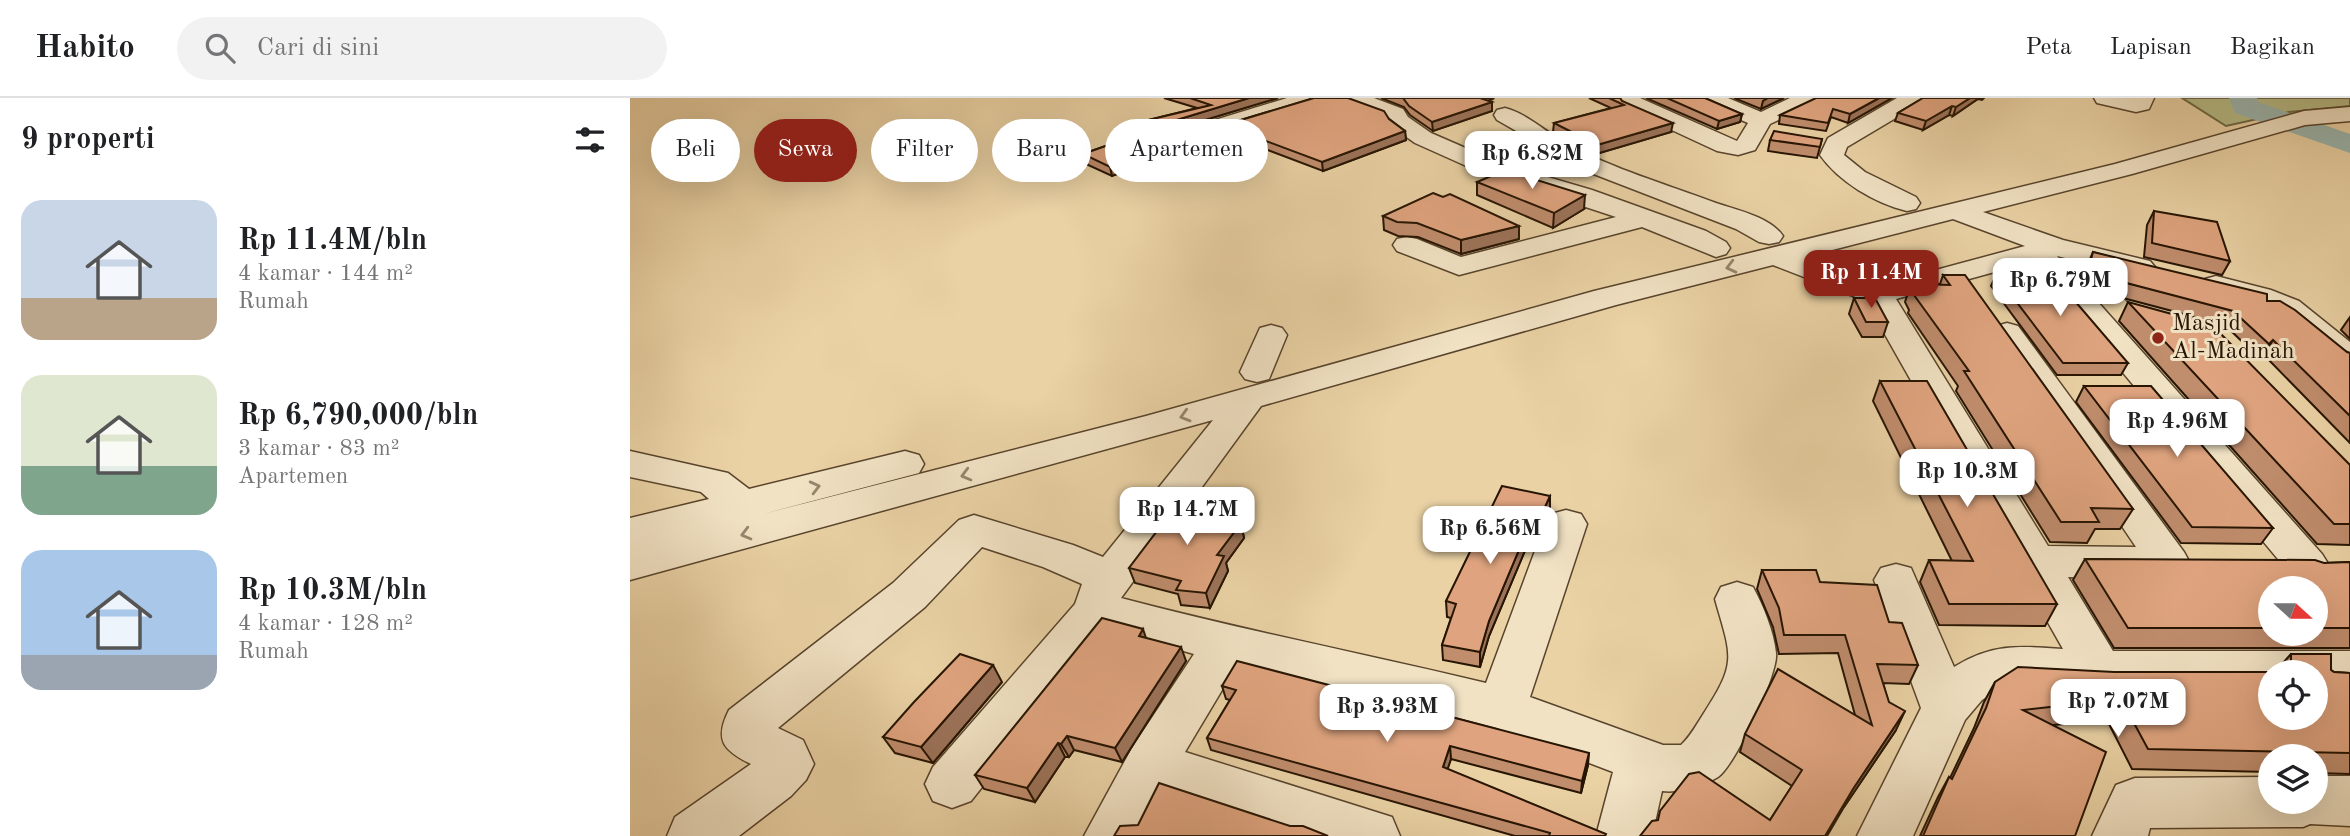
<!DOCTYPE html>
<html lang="id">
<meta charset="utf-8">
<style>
:root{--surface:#fff;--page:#f2f2f2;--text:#202124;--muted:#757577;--line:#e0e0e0;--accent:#8f2418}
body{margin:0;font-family:"Old Standard TT",serif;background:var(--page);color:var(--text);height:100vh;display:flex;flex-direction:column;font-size:26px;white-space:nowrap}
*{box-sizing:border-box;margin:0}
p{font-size:23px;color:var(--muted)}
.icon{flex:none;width:38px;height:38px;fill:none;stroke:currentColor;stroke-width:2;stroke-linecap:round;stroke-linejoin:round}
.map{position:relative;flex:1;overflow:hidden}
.side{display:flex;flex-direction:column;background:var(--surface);width:630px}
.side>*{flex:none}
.top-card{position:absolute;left:21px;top:21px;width:665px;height:63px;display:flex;gap:14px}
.needle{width:46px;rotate:111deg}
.tools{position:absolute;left:1628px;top:478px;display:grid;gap:14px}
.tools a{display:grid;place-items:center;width:70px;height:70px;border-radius:50%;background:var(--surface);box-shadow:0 7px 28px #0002;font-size:35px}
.price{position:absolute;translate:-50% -60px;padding:0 16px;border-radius:14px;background:#fff;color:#222;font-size:23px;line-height:46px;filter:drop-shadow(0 2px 4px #0008)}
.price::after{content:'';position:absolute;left:50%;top:42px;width:21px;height:16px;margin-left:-10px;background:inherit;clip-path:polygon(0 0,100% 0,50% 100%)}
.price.current{background:var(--accent);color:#fff}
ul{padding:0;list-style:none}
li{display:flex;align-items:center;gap:21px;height:175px;padding:0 21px}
li span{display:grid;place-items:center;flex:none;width:196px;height:140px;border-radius:21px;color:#555}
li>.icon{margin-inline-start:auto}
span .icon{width:84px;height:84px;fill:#fffc;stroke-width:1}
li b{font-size:30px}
h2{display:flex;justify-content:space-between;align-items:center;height:84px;padding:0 21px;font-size:30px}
.tag{padding:0 24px;border-radius:32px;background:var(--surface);box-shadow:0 7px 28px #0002;font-size:24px;line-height:63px}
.tag.current{background:var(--accent);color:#fff}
header{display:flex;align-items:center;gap:42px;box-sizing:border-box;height:98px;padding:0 35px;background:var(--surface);border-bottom:2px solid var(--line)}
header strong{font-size:33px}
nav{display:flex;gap:38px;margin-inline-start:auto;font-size:24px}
.search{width:490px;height:63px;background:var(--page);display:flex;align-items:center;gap:18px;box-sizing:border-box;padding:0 24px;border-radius:38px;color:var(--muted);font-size:26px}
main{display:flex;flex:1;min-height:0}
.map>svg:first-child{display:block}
</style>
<header>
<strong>Habito</strong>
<div class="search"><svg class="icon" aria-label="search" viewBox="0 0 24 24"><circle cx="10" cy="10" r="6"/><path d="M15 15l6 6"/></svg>Cari di sini</div>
<nav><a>Peta</a><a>Lapisan</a><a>Bagikan</a></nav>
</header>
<main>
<section class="side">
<h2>9 properti<svg class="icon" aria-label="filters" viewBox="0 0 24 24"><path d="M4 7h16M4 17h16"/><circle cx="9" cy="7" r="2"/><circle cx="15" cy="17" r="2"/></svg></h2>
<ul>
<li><span style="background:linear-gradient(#c9d6e8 70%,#b9a48a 0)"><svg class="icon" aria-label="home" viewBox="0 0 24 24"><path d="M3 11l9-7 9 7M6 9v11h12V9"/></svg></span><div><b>Rp 11.4M/bln</b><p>4 kamar · 144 m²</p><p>Rumah</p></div></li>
<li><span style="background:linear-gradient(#dfe7d0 65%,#7fa58c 0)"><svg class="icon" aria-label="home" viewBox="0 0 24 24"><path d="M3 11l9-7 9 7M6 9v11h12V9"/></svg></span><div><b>Rp 6,790,000/bln</b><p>3 kamar · 83 m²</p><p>Apartemen</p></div></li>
<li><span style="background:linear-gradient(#a9c7e8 75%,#9aa5b1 0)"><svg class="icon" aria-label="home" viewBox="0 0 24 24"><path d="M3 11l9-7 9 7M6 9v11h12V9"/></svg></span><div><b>Rp 10.3M/bln</b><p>4 kamar · 128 m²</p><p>Rumah</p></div></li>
</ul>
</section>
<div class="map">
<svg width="1720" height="738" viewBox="0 0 1720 738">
<rect width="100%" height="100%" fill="#ead2a5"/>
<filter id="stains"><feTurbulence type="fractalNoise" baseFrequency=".00286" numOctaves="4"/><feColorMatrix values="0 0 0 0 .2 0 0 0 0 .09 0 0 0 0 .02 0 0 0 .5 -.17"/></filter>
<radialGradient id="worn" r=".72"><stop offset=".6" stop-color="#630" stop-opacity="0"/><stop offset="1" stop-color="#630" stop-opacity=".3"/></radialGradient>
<path fill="#b6bc87" stroke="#6e6845" stroke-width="2" d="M 1552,0 L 1720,0 L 1720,8 L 1659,14 L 1596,28 Z"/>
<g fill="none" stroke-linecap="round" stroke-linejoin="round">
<path fill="#9ab6af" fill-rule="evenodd" d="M 1599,0 L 1627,0 L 1628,4 L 1720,36 L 1720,55 L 1605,15 Z"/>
<g stroke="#58442c" stroke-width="3">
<g id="minor">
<path d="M 657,0 L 691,0 L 688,5 L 542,50 L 526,50 L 522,45 L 526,40 Z"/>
<path d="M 714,0 L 744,0 L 773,11 L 778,19 L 801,35 L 870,65 L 962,92 L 1076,133 L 1096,144 L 1100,150 L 1096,156 L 1086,159 L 1012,129 L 829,177 L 767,153 L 763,147 L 767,141 L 777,139 L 787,141 L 831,159 L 986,119 L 852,75 L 785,45 L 761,28 L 756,20 L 717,5 Z"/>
<path d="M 988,0 L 1010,0 L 1107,43 L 1118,25 L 1072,5 L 1069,0 L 1098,0 L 1131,14 L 1160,0 L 1188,0 L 1185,5 L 1140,26 L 1125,52 L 1108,57 L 1087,53 L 992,9 Z"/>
<path d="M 1267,0 L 1294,0 L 1291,5 L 1217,49 L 1214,57 L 1235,74 L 1286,99 L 1290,105 L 1286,111 L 1277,113 C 1245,105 1209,84 1190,57 L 1198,40 Z"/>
<path d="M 1464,0 L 1524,0 L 1519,11 L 1506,14 L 1467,5 Z"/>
<path d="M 1720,9 L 1720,23 L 1675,27 L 1502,76 L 1353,114 L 1433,142 L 1520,163 L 1525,169 L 1520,175 L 1510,178 L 1427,158 L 1692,456 L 1699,467 L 1692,478 L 1677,483 L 1662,478 L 1401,164 L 1266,201 L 1418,448 L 1506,449 L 1361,235 L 1366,228 L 1377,225 L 1388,228 L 1554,454 L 1560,465 L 1554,476 L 1539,481 L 1522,474 L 1506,481 L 1438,479 L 1483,553 L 1720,553 L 1720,593 L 1685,592 L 1685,574 L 1640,574 L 1640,592 L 1470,592 L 1375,587 L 1352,602 L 1335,622 L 1283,738 L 1227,738 L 1291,610 L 1244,482 L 1251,470 L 1266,466 L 1281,470 L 1324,569 C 1363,545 1390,548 1433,551 L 1236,203 L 1143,167 L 986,207 L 631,308 L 491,500 C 612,532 735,556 856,585 L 915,426 L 921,416 L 936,412 L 951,416 L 957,426 L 900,599 L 1033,647 L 1051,647 C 1060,639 1067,626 1074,615 C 1108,563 1101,558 1085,501 L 1091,489 L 1107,484 L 1123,489 C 1133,507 1144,534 1146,555 C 1149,575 1104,669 1088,679 C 1072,689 1050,695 1032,693 L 1022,738 L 966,738 L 983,674 L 867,630 L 738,596 L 607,567 L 555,654 L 762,719 L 770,738 L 664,738 L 533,694 L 511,738 L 454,738 L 502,650 L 564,556 L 477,531 L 341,703 L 322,710 L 303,703 L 295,686 L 303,669 L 445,506 L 452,486 L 413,469 L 352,449 L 295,509 L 148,630 L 173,642 L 184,666 L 176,682 L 161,698 L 109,738 L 37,738 L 45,719 L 121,666 C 93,652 84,642 99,612 L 263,485 L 329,422 L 344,417 L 443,447 L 473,459 L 583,322 L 0,482 L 0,450 L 112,421 L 0,450 L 0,420 L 79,401 L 71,394 L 0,379 L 0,353 L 98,375 L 119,391 L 275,353 L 289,357 L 294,366 L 289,375 L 129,417 L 516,318 L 964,193 L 1485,66 L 1674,13 ZM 1323,121 L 1395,148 L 1250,187 L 1175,159 Z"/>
<path d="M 875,10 C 898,16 915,34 936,45 C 982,71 1036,86 1086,105 C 1107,112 1140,119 1153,138 L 1149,144 L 1139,146 L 1129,144 L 1106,131 L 961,75 L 917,54 L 904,43 L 867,22 L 864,17 L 867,12 Z"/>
<path d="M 1586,178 L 1641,192 L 1669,203 L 1720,244 L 1720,270 L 1708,267 L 1647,217 L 1619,204 L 1575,193 L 1571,187 L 1575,181 Z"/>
<path d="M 641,227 L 652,230 L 657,237 L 639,281 L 627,284 L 615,281 L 610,274 L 630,230 Z"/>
<path d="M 1685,678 L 1720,678 L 1720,728 L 1680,726 L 1673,729 L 1520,730 L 1518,738 L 1462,738 L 1486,687 L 1505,680 L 1640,679 L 1640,704 L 1685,704 Z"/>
</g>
</g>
<use href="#minor" fill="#f1e2c4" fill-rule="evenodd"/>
</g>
<g fill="#c08d6d" stroke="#271503" stroke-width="2" fill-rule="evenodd">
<path d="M 534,0 L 648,0 L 525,37 L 522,42 L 524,44 L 541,43 L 684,0 L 759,21 L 775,33 L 776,42 L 693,73 L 614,43 L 586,50 L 581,48 L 533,59 L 482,78 L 456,66 L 453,56 L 493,42 L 489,32 L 510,27 L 510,24 L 567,10 Z"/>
<path d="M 751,0 L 864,0 L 858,3 L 862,13 L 803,33 L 780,17 L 774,9 Z"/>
<path d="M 959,0 L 990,0 L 992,3 L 1041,34 L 966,56 L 923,34 L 924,25 L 981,10 Z"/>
<path d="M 1016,0 L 1075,0 L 1112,16 L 1110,24 L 1087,31 Z"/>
<path d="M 1104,0 L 1154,0 L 1131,11 Z"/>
<path d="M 1262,0 L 1218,25 L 1201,19 L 1196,33 L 1149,26 L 1150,17 Z"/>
<path d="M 1293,0 L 1354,0 L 1352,2 L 1348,1 L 1323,18 L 1319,17 L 1293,32 L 1265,23 L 1268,15 Z"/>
<path d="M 1192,41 L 1187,60 L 1138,53 L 1140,42 Z"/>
<path d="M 847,84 L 954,111 L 923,130 L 847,97 Z"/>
<path d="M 1524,113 L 1600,163 L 1592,177 L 1514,159 L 1517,127 Z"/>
<path d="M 753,118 L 889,141 L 831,156 L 788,139 L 768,138 L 754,132 Z"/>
<path d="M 1463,154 L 1637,203 L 1717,254 L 1720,255 L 1720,345 L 1634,257 L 1630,261 L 1595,227 L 1459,191 L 1453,183 L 1457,168 Z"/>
<path d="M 1392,168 L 1498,265 L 1491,277 L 1427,277 L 1361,188 L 1366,177 L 1388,177 Z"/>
<path d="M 1313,177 L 1503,411 L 1490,431 L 1465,431 L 1457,445 L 1420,444 L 1326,293 L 1328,288 L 1278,215 L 1279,212 L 1275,204 L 1281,186 L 1310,186 Z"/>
<path d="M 1224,200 L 1258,224 L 1253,239 L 1232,239 L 1219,216 Z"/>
<path d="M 1498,204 L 1720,367 L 1720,447 L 1687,446 L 1489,223 Z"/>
<path d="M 1720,219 L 1720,241 L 1711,232 Z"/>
<path d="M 1250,283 L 1427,506 L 1415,528 L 1309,527 L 1290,484 L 1299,462 L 1322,463 L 1243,303 Z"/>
<path d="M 1454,288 L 1643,430 L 1631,446 L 1551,445 L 1446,304 Z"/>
<path d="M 920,398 L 920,414 L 908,438 L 902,436 L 859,538 L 850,569 L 813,562 L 812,547 L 821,520 L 817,519 L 816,503 Z"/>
<path d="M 574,405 L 577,417 L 611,425 L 614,440 L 596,465 L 598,473 L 580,510 L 551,507 L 548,496 L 505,485 L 499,470 Z"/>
<path d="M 1455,461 L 1694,465 L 1720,464 L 1720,550 L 1484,550 L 1443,482 ZM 1640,490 L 1685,490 L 1685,536 L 1640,536 Z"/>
<path d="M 1132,472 L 1190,484 L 1259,524 L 1288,567 L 1279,586 L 1253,585 L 1266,632 L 1214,709 L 1140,722 L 1162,688 L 1110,654 L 1115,636 L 1225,617 L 1208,555 L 1149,556 L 1143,529 L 1127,491 Z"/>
<path d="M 516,540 L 556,563 L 492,664 L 444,652 L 439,659 L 435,659 L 405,704 L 354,691 L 345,677 Z"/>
<path d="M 1661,556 L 1701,572 L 1704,574 L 1720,575 L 1720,676 L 1685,675 L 1685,658 L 1640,658 L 1640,674 L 1502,671 L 1477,622 L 1424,627 L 1445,738 L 1290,738 L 1308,699 L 1319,679 L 1320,680 L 1344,630 L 1354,604 L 1365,584 L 1484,574 L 1645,574 Z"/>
<path d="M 372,584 L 303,665 L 265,655 L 253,639 Z"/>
<path d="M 592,588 L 958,667 L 951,695 L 821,661 L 817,671 L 975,738 L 885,738 L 581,652 L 577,640 L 600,602 L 596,601 Z"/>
</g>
<g fill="#9c7359" stroke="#271503" stroke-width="2">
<path d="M 619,0 L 648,0 L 525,37 L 519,45 L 517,36 L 523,29 Z"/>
<path d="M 847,0 L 864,0 L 847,8 Z"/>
<path d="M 1138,0 L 1154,0 L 1131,11 L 1133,3 Z"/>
<path d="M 1249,0 L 1262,0 L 1218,25 L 1220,16 Z"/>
<path d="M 1340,0 L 1349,0 L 1323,18 L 1326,9 Z"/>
<path d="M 862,4 L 862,13 L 803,33 L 802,24 Z"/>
<path d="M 1322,8 L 1319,17 L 1293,32 L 1296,23 Z"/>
<path d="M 1112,16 L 1110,24 L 1087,31 L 1089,23 Z"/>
<path d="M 1043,25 L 1041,34 L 966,56 L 967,47 Z"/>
<path d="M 775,33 L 776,42 L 693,73 L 692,64 Z"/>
<path d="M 612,34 L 614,43 L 586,50 L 584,41 Z"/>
<path d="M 579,39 L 581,48 L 533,59 L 482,78 L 480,69 L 530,49 Z"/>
<path d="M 955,97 L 954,111 L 923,130 L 924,115 Z"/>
<path d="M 889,128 L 889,141 L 831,156 L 831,142 Z"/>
<path d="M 1643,242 L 1634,257 L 1630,261 L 1639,246 Z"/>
<path d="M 920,398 L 920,414 L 908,438 L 909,422 Z"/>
<path d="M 574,405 L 578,420 L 566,414 Z"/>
<path d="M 902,421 L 902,436 L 859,538 L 850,569 L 850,554 L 859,523 Z"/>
<path d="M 611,425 L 614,440 L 596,465 L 598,473 L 580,510 L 576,495 L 587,457 Z"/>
<path d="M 513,531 L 518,546 L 509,538 Z"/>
<path d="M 551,549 L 556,563 L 492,664 L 485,650 Z"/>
<path d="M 363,567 L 372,584 L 303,665 L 291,649 Z"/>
<path d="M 1275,613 L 1266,632 L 1214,709 L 1197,738 L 1195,738 L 1223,691 Z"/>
<path d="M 437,638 L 444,652 L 439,659 L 431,646 Z"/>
<path d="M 428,645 L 435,659 L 405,704 L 397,690 Z"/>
<path d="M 820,648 L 821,661 L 814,682 L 813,669 Z"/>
<path d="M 959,655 L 958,667 L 951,695 L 952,683 Z"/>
</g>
<g fill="#dfa47f" stroke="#271503" stroke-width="2">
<path d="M 560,0 L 619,0 L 523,29 L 517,36 L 524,44 L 541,43 L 684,0 L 718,0 L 754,13 L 759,21 L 775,33 L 692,64 L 612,34 L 584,41 L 579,39 L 530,49 L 480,69 L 453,56 L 498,40 L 489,32 L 512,26 L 510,24 L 581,7 Z"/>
<path d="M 773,0 L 850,0 L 862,4 L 802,24 L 779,8 Z"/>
<path d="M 979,0 L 990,0 L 992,3 L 1043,25 L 967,47 L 924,25 L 994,7 Z"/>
<path d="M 1037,0 L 1075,0 L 1112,16 L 1089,23 Z"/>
<path d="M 1186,0 L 1249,0 L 1220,16 L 1203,11 L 1198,25 L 1150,17 Z"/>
<path d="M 1293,0 L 1340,0 L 1326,9 L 1322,8 L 1296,23 L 1268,15 Z"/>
<path d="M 1144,33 L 1192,41 L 1190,49 L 1140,42 Z"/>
<path d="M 875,72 L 955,97 L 924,115 L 847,84 Z"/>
<path d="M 803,95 L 813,99 L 820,96 L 889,128 L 831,142 L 787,125 L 767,124 L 753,118 Z"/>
<path d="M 1524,113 L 1587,124 L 1600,163 L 1522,145 Z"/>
<path d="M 1463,154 L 1637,196 L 1637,203 L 1650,203 L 1665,212 L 1717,254 L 1720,255 L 1720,318 L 1643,242 L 1639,246 L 1603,213 L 1466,177 L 1459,169 Z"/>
<path d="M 1392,168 L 1415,168 L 1498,265 L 1433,265 L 1366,177 L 1400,177 Z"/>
<path d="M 1313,177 L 1335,177 L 1503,411 L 1461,410 L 1469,424 L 1431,424 L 1334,273 L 1339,273 L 1284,197 L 1287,197 L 1281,186 L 1320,187 Z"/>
<path d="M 1224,200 L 1245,200 L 1258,224 L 1236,224 Z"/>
<path d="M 1498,204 L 1582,227 L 1720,367 L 1720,426 L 1704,426 Z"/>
<path d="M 1250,283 L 1297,283 L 1427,506 L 1319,506 L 1299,462 L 1343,463 Z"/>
<path d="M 1454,288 L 1521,288 L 1643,430 L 1562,429 Z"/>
<path d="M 872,388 L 920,398 L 909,422 L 902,421 L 859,523 L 850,554 L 812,547 L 826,506 L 816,503 Z"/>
<path d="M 552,400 L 574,405 L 566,414 L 611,425 L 587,457 L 594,458 L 576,495 L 546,492 L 551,483 L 499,470 Z"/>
<path d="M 1455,461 L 1685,462 L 1694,465 L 1720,464 L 1720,530 L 1685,530 L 1685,490 L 1640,490 L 1640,530 L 1498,530 Z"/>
<path d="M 1132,472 L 1186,472 L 1190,484 L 1247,487 L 1259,524 L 1272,525 L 1288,567 L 1247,566 L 1259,604 L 1275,613 L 1223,691 L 1195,738 L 1010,738 L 1022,723 L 1028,722 L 1030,713 L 1059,676 L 1069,674 L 1140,722 L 1172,672 L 1115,636 L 1148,571 L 1242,627 L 1215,537 L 1154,537 L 1149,510 Z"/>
<path d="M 472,520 L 513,531 L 509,538 L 551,549 L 485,650 L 437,638 L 431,646 L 428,645 L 397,690 L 345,677 Z"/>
<path d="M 330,556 L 363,567 L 291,649 L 253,639 L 284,604 Z"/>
<path d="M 1661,556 L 1701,556 L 1701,572 L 1704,574 L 1720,575 L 1720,655 L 1518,651 L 1491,601 L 1393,612 L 1476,654 L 1445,738 L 1293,738 L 1319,679 L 1322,681 L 1356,610 L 1365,584 L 1388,569 L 1484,574 L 1640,574 L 1640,620 L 1685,620 L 1685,574 L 1658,574 L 1661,572 Z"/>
<path d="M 607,563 L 959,655 L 952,683 L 820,648 L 813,669 L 976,736 L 975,738 L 919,738 L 920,735 L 577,640 L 606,592 L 592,588 Z"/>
<path d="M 529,685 L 660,728 L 673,728 L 698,738 L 484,738 L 490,728 L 508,727 Z"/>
</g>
<defs><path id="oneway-chevron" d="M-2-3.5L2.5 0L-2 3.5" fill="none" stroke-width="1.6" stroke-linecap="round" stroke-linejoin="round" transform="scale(1.75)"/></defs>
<g stroke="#96866d">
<use href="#oneway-chevron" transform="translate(1101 169) rotate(166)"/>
<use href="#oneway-chevron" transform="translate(555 318) rotate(164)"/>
<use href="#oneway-chevron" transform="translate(336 377) rotate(165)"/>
<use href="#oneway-chevron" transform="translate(185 389) rotate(-14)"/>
<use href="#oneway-chevron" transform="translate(116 436) rotate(165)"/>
</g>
<circle fill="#8f2418" stroke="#f1e2c4" stroke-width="2.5" cx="1528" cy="240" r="7"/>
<g text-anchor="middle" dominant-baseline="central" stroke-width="6" stroke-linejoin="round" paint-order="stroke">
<g font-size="24" fill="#271503" stroke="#f1e2c4" text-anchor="start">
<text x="1542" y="226">Masjid<tspan x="1542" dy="28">Al-Madinah</tspan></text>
</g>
</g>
<rect width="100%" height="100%" filter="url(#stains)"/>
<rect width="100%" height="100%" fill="url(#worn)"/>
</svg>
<div class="tools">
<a><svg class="needle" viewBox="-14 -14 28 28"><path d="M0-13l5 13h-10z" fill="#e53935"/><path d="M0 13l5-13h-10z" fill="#757577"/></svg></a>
<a><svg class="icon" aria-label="locate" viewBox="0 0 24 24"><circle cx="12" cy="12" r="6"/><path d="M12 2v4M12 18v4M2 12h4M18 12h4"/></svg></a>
<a><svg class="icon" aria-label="layers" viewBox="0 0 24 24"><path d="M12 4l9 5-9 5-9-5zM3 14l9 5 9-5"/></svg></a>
</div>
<b class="price" style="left:902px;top:93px">Rp 6.82M</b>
<b class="price current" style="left:1241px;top:212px">Rp 11.4M</b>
<b class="price" style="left:1430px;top:220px">Rp 6.79M</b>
<b class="price" style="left:1547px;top:361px">Rp 4.96M</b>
<b class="price" style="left:1337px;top:411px">Rp 10.3M</b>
<b class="price" style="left:557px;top:449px">Rp 14.7M</b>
<b class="price" style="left:860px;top:468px">Rp 6.56M</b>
<b class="price" style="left:1488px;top:641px">Rp 7.07M</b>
<b class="price" style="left:757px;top:646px">Rp 3.93M</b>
<div class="top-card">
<a class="tag">Beli</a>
<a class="tag current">Sewa</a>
<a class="tag">Filter</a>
<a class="tag">Baru</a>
<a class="tag">Apartemen</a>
</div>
</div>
</main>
